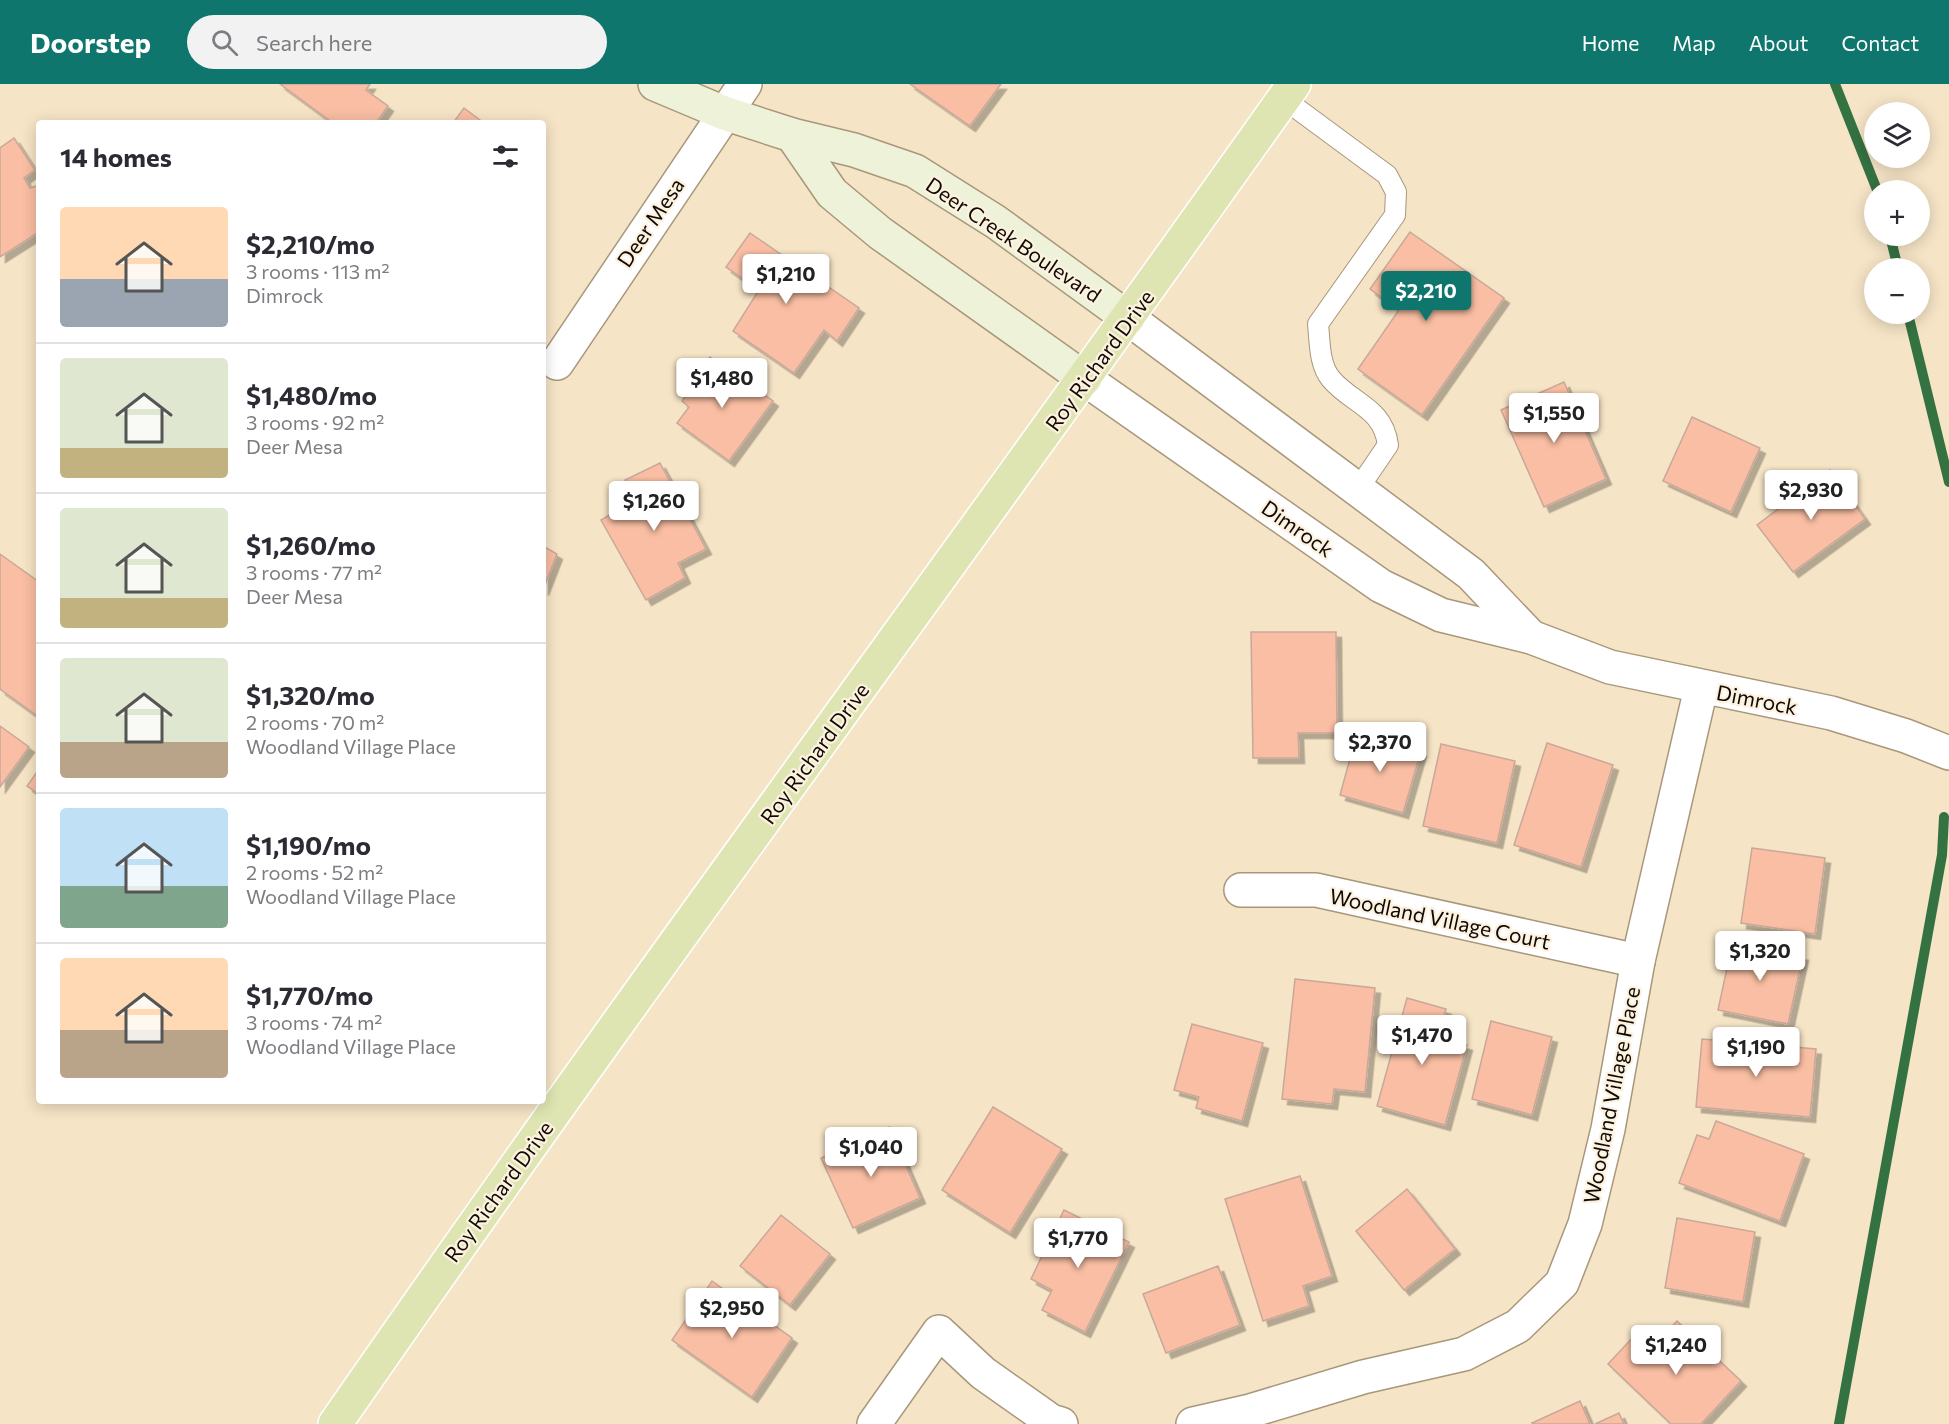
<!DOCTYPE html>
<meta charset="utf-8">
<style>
:root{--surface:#fff;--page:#f2f2f3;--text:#2b2b33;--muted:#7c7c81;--line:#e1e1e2;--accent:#0f766e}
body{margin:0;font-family:Commissioner,sans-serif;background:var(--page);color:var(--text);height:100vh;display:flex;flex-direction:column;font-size:22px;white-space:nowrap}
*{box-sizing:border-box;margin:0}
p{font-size:20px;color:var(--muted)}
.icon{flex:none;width:33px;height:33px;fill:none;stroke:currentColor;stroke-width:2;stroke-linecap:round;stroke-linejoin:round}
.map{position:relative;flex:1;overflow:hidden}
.details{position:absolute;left:36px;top:36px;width:510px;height:984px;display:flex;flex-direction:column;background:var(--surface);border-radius:6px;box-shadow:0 3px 15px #0003}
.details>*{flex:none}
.fabs{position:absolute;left:1864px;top:18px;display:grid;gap:12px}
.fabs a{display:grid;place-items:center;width:66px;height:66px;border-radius:50%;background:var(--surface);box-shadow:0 3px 15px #0003;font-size:30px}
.price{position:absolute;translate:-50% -51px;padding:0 14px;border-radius:6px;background:#fff;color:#222;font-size:20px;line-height:39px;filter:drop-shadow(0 2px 3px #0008)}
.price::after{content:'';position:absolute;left:50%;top:36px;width:18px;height:14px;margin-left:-9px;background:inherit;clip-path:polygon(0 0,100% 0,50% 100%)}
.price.on{background:var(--accent);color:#fff}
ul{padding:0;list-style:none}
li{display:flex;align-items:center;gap:18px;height:150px;padding:0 24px}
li+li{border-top:2px solid var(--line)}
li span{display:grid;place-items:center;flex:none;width:168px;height:120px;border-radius:6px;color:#555}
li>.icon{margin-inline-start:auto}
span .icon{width:72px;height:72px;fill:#fffc;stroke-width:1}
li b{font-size:26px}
h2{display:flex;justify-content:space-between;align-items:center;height:72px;padding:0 24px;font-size:26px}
header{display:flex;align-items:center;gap:36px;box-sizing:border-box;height:84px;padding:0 30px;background:var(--accent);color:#fff}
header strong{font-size:28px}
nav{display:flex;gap:33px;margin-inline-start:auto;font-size:21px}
.search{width:420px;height:54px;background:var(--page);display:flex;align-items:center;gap:15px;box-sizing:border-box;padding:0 21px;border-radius:33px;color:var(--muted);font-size:22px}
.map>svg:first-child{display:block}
</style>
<header>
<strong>Doorstep</strong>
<div class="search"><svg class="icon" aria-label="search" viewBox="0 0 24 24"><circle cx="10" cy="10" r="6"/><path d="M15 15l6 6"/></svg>Search here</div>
<nav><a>Home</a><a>Map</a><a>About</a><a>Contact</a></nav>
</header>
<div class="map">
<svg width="1949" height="1340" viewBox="0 0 1949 1340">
<defs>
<filter id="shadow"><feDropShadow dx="5.5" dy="5.5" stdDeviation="0" flood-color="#0004"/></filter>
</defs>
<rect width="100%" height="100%" fill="#f6e4c6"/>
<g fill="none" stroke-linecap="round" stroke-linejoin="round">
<g stroke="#357242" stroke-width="10">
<path d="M 1835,0 L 1877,106"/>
<path d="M 1890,152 L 1898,184"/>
<path d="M 1908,230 L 1949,398"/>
<path d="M 1839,1340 L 1942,771 L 1944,733"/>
</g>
</g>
<g fill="#f9bea3" stroke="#c9a899" stroke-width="1.5" filter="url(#shadow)">
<path d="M 280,0 L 370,0 L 366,6 L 388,22 L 376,39 L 333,39 Z"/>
<path d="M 910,0 L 1001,0 L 970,42 Z"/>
<path d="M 464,24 L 484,39 L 453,39 Z"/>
<path d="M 14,54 L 35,86 L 24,94 L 30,104 L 39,101 L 39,148 L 0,173 L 0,64 Z"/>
<path d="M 1410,148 L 1504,214 L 1422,331 L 1358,285 L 1399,226 L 1370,205 Z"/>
<path d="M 750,149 L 859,224 L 837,257 L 824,246 L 794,289 L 733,247 L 759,206 L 726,183 Z"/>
<path d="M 710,273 L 773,317 L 729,377 L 677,339 L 689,323 L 682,317 L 689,307 L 686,305 Z"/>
<path d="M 1564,298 L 1606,395 L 1544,423 L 1501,326 Z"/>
<path d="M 1692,333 L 1760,364 L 1731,428 L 1663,397 Z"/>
<path d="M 660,379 L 706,465 L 678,479 L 685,494 L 646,516 L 601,436 L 636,415 L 625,396 Z"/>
<path d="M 1830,386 L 1865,435 L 1793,488 L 1757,441 Z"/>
<path d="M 543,462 L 557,470 L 543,506 Z"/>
<path d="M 0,470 L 39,498 L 39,633 L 0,605 Z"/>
<path d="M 1251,548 L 1336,548 L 1337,649 L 1298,649 L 1299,674 L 1253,674 Z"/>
<path d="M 0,642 L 29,663 L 0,703 Z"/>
<path d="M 1357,649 L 1421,667 L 1403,729 L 1340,711 Z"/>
<path d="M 1547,659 L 1613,681 L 1581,783 L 1514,761 Z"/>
<path d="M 1441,660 L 1515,677 L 1497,759 L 1423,742 Z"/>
<path d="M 39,685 L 39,710 L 27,702 Z"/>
<path d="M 1752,764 L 1825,774 L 1815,850 L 1741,839 Z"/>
<path d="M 1733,856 L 1803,871 L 1788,940 L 1718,926 Z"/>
<path d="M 1295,895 L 1375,904 L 1365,1008 L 1334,1005 L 1332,1020 L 1282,1015 Z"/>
<path d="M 1407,914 L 1446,925 L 1438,953 L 1467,961 L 1445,1041 L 1377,1022 Z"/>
<path d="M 1491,937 L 1552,953 L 1532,1031 L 1472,1015 Z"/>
<path d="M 1192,940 L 1263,959 L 1242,1037 L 1196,1024 L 1199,1013 L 1174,1006 Z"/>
<path d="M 1702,955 L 1816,965 L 1810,1033 L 1696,1023 Z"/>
<path d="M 993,1023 L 1062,1065 L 1010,1149 L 942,1106 Z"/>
<path d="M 1716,1037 L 1804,1070 L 1780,1137 L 1679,1099 L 1697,1051 L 1709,1055 Z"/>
<path d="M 889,1043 L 920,1114 L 853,1144 L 821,1074 Z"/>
<path d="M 1300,1092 L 1332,1192 L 1303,1202 L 1309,1222 L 1263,1237 L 1225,1115 Z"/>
<path d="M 1407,1105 L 1455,1165 L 1404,1206 L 1356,1147 Z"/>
<path d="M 1064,1126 L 1129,1158 L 1085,1248 L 1042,1226 L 1052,1206 L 1031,1195 Z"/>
<path d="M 781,1131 L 830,1170 L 790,1221 L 740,1182 Z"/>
<path d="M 1677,1134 L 1755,1148 L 1743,1218 L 1665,1204 Z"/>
<path d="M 1218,1182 L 1240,1241 L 1166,1269 L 1143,1210 Z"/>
<path d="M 712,1197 L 792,1254 L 752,1313 L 672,1256 Z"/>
<path d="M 1677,1237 L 1741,1297 L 1701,1340 L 1671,1340 L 1608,1280 L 1637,1249 L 1652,1264 Z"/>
<path d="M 1580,1317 L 1590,1340 L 1533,1340 L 1532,1339 Z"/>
<path d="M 1619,1329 L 1624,1340 L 1595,1340 Z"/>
</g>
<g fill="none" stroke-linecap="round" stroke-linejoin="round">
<g stroke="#a8977b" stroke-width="22">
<path id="lane" d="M 1284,15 L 1387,91 L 1396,108 L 1395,131 L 1318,240 C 1320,258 1319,281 1331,295 C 1352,320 1383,323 1388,361 L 1358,405"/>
</g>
<g stroke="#a8977b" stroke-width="36">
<g id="street">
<path d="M 1128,234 L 1471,490 L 1531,553"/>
<path d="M 557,279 L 745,0"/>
<path d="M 1085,295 L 1381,502 L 1441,531 L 1531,553 L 1610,583 L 1831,629 L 1906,652 L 1949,669"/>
<path d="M 1241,806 L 1316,806 L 1638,877"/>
<path d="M 874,1340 L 939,1248 L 983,1289 L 1051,1337 L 1061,1340"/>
<path d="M 1193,1340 L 1250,1327 L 1363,1293 L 1464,1270 L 1518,1242 L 1562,1199 L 1585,1140 L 1608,1045 L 1638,877 L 1701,604"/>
</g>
</g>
<g stroke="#a8977b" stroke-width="36">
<g id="secondary">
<path d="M 655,0 L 724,29 L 792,51 L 854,66 L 915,87 L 996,138 L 1128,234"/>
<path d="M 792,51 L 832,109 L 880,149 L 1085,295"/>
</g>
</g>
<g stroke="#fff" stroke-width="36">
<path id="primary" d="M 335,1340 C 648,888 977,448 1294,0"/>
</g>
<use href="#lane" stroke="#fff" stroke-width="20"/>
<use href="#street" stroke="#fff" stroke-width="33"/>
<use href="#secondary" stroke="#eef2d9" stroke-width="33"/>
<use href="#primary" stroke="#dee5b3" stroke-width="33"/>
</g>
<g text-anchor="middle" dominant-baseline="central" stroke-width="4.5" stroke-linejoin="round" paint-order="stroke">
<g font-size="21" fill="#100a03" stroke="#fdf2e0">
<text transform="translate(650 138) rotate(-56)">Deer Mesa</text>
<text transform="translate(1014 155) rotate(34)">Deer Creek Boulevard</text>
<text transform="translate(1099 276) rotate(-54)">Roy Richard Drive</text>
<text transform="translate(1298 444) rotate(35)">Dimrock</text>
<text transform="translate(1757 615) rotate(11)">Dimrock</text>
<text transform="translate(814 669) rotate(-54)">Roy Richard Drive</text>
<text transform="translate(1440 834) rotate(12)">Woodland Village Court</text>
<text transform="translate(1611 1011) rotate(-79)">Woodland Village Place</text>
<text transform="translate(498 1107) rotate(-54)">Roy Richard Drive</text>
</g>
</g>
</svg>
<div class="fabs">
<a><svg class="icon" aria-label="layers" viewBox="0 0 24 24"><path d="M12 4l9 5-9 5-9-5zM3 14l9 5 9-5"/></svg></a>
<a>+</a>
<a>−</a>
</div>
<b class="price" style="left:786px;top:221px">$1,210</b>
<b class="price on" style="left:1426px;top:238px">$2,210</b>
<b class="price" style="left:722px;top:325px">$1,480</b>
<b class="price" style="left:1554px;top:360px">$1,550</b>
<b class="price" style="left:1811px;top:437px">$2,930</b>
<b class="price" style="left:654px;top:448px">$1,260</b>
<b class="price" style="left:1380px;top:689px">$2,370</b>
<b class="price" style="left:1760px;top:898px">$1,320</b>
<b class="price" style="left:1422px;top:982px">$1,470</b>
<b class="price" style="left:1756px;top:994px">$1,190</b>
<b class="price" style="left:871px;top:1094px">$1,040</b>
<b class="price" style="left:1078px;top:1185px">$1,770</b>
<b class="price" style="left:732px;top:1255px">$2,950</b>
<b class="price" style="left:1676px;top:1292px">$1,240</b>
<section class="details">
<h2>14 homes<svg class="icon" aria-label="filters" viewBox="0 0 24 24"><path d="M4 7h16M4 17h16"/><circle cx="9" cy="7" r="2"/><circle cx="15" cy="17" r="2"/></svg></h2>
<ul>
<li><span style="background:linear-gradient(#ffd9b3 60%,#9aa5b1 0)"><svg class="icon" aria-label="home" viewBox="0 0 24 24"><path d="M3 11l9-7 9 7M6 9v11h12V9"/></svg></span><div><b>$2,210/mo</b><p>3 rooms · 113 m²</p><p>Dimrock</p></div></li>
<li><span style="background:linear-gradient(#dfe7d0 75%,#c2b280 0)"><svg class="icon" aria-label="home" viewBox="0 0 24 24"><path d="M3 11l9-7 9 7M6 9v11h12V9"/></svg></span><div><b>$1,480/mo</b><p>3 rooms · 92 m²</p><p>Deer Mesa</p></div></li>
<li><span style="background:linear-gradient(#dfe7d0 75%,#c2b280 0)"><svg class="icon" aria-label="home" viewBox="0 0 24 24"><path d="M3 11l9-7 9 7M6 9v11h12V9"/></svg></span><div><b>$1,260/mo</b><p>3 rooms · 77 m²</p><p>Deer Mesa</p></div></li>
<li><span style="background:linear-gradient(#dfe7d0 70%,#b9a48a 0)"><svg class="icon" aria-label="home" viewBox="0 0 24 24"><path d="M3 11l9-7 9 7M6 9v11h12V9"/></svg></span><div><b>$1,320/mo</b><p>2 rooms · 70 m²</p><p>Woodland Village Place</p></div></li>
<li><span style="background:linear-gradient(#bfe0f5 65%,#7fa58c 0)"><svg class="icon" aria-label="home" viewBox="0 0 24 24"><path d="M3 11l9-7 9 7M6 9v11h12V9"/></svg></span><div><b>$1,190/mo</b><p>2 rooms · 52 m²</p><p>Woodland Village Place</p></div></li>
<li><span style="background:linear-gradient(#ffd9b3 60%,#b9a48a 0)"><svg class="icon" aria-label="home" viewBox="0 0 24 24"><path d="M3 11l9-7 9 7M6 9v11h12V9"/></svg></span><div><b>$1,770/mo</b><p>3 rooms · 74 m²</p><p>Woodland Village Place</p></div></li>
</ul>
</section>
</div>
